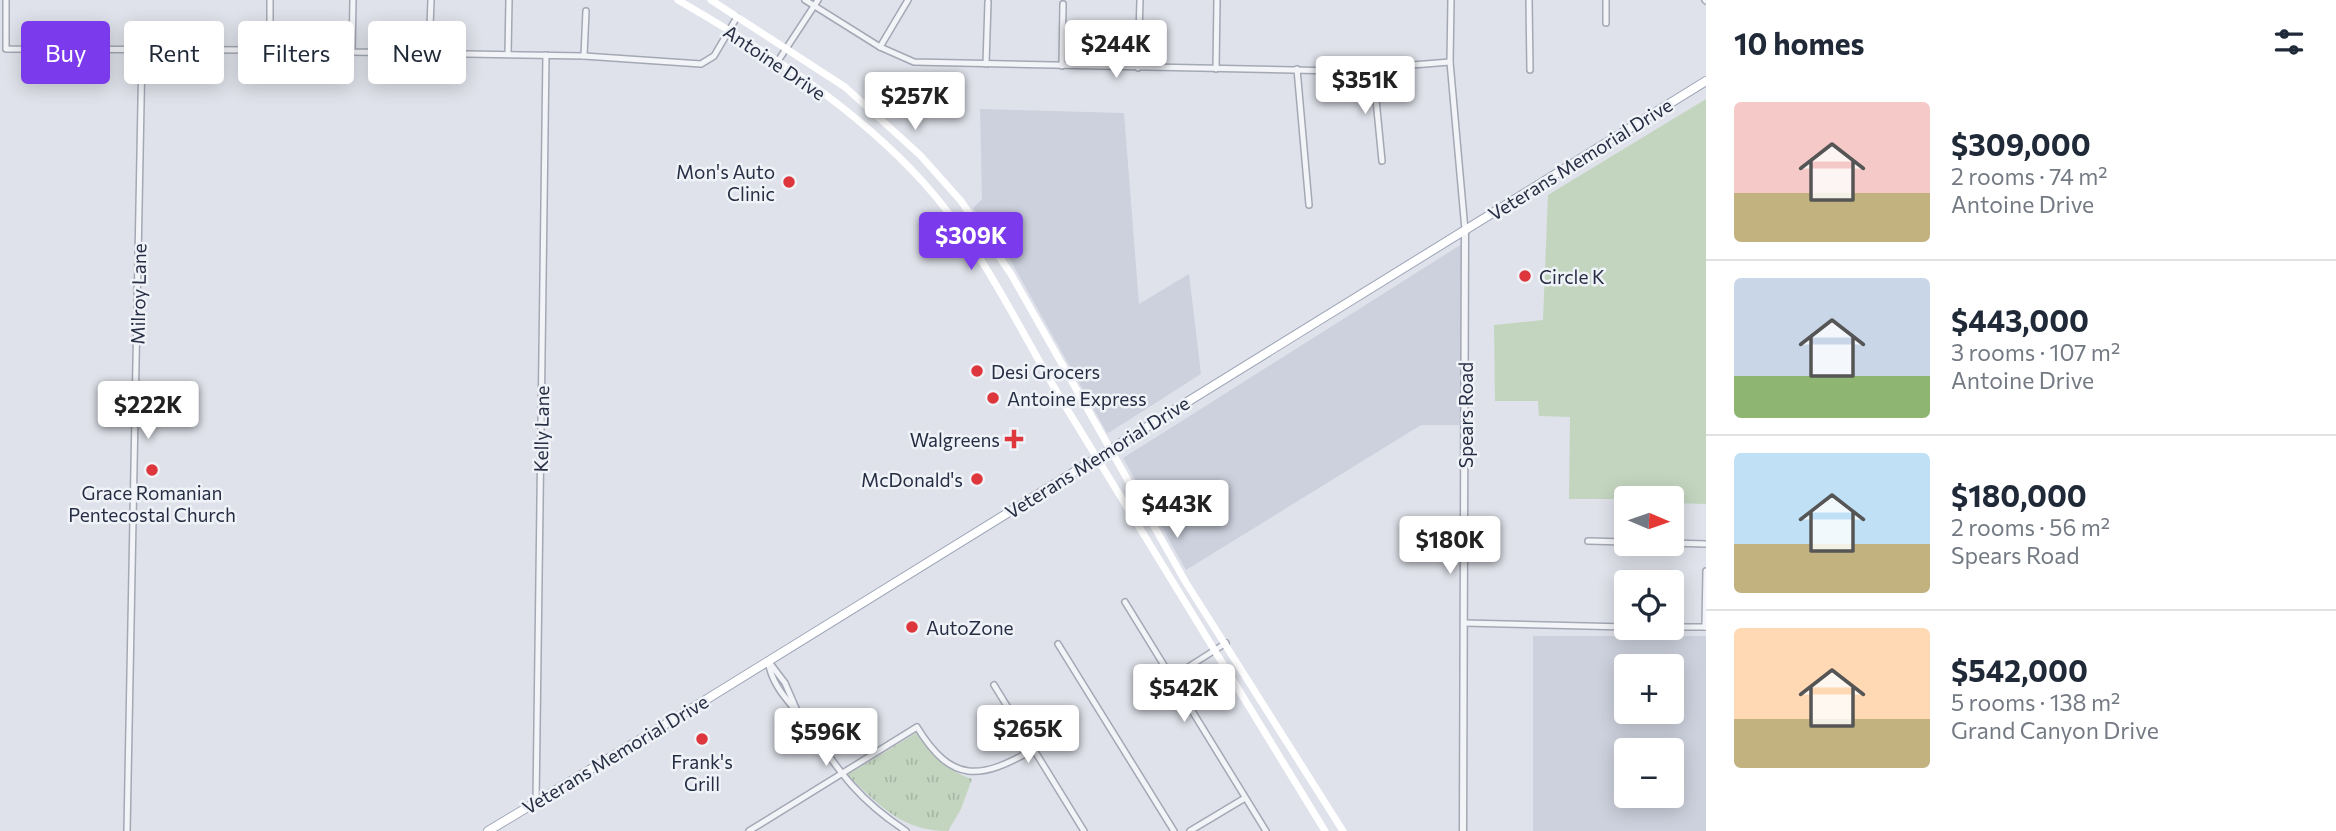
<!DOCTYPE html>
<meta charset="utf-8">
<style>
:root{--surface:#fff;--page:#f2f2f3;--text:#1f2937;--muted:#747a83;--line:#e0e1e3;--accent:#7c3aed}
body{margin:0;font-family:Commissioner,sans-serif;background:var(--page);color:var(--text);height:100vh;display:flex;flex-direction:column;font-size:26px;white-space:nowrap}
*{box-sizing:border-box;margin:0}
p{font-size:23px;color:var(--muted)}
.icon{flex:none;width:38px;height:38px;fill:none;stroke:currentColor;stroke-width:2;stroke-linecap:round;stroke-linejoin:round}
.map{position:relative;flex:1;overflow:hidden}
.sheet{display:flex;flex-direction:column;background:var(--surface);width:630px}
.sheet>*{flex:none}
.banner{position:absolute;left:21px;top:21px;width:665px;height:63px;display:flex;gap:14px}
.needle{width:46px;rotate:92deg}
.tools{position:absolute;left:1614px;top:486px;display:grid;gap:14px}
.tools a{display:grid;place-items:center;width:70px;height:70px;border-radius:7px;background:var(--surface);box-shadow:0 4px 18px #0003;font-size:35px}
.price{position:absolute;translate:-50% -60px;padding:0 16px;border-radius:7px;background:#fff;color:#222;font-size:23px;line-height:46px;filter:drop-shadow(0 2px 4px #0008)}
.price::after{content:'';position:absolute;left:50%;top:42px;width:21px;height:16px;margin-left:-10px;background:inherit;clip-path:polygon(0 0,100% 0,50% 100%)}
.price.on{background:var(--accent);color:#fff}
ul{padding:0;list-style:none}
li{display:flex;align-items:center;gap:21px;height:175px;padding:0 28px}
li+li{border-top:2px solid var(--line)}
li span{display:grid;place-items:center;flex:none;width:196px;height:140px;border-radius:7px;color:#555}
li>.icon{margin-inline-start:auto}
span .icon{width:84px;height:84px;fill:#fffc;stroke-width:1}
li b{font-size:30px}
h2{display:flex;justify-content:space-between;align-items:center;height:84px;padding:0 28px;font-size:30px}
.chip{padding:0 24px;border-radius:7px;background:var(--surface);box-shadow:0 4px 18px #0003;font-size:24px;line-height:63px}
.chip.on{background:var(--accent);color:#fff}
main{display:flex;flex:1;min-height:0}
.map>svg:first-child{display:block}
</style>
<main>
<div class="map">
<svg width="1706" height="831" viewBox="0 0 1706 831">
<defs>
<pattern id="park-tufts" width="24" height="20" patternUnits="userSpaceOnUse" patternTransform="scale(1.75)"><rect width="24" height="20" fill="#c3d5bf"/><path d="M3 7l-1-3M5 7V3M7 7l1-3M15 17l-1-3M17 17v-4M19 17l1-3" fill="none" stroke="#a7b7a5"/></pattern>
</defs>
<rect width="100%" height="100%" fill="#dfe2ea"/>
<g fill="#cdd1dd" fill-rule="evenodd">
<path d="M 980,109 L 1124,113 L 1139,304 L 1189,274 L 1201,374 L 1110,432 L 1107,433 L 1003,247 L 973,208 L 982,199 Z"/>
<path d="M 1462,244 L 1462,425 L 1421,425 L 1186,570 L 1123,458 Z"/>
<path d="M 1533,636 L 1706,636 L 1706,831 L 1533,831 ZM 1626,667 L 1671,667 L 1671,712 L 1626,712 ZM 1626,751 L 1671,751 L 1671,796 L 1626,796 Z"/>
</g>
<path fill="#c3d5bf" d="M 1706,99 L 1706,504 L 1671,503 L 1671,499 L 1569,499 L 1570,417 L 1539,416 L 1538,401 L 1495,401 L 1494,325 L 1543,320 L 1548,195 Z"/>
<path fill="url(#park-tufts)" d="M 916,733 C 932,755 947,771 972,779 L 961,809 L 948,831 C 901,831 880,805 847,775 Z"/>
<g fill="none" stroke-linecap="round" stroke-linejoin="round">
<g stroke="#a4a8b5" stroke-width="8">
<g id="minor">
<path d="M 6,0 L 6,49 L 270,50 L 270,0"/>
<path d="M 353,0 L 352,52 L 584,56 L 701,64 L 714,56 L 737,17"/>
<path d="M 805,0 L 880,47 L 914,62 L 1338,71 L 1450,62"/>
<path d="M 1451,0 L 1450,62 L 1465,230"/>
<path d="M 1529,0 L 1530,70"/>
<path d="M 1705,0 L 1706,1"/>
<path d="M 1606,23 L 1606,0"/>
<path d="M 880,47 L 908,0"/>
<path d="M 429,53 L 431,0"/>
<path d="M 508,54 L 509,0"/>
<path d="M 584,56 L 586,11"/>
<path d="M 778,61 L 818,0"/>
<path d="M 986,64 L 988,2"/>
<path d="M 1062,66 L 1063,4"/>
<path d="M 1138,68 L 1140,0"/>
<path d="M 1216,69 L 1217,0"/>
<path d="M 1297,69 L 1309,205"/>
<path d="M 1373,69 L 1382,161"/>
<path d="M 1588,541 L 1626,542"/>
<path d="M 1671,543 L 1706,544"/>
<path d="M 1125,602 L 1266,831"/>
<path d="M 1464,623 L 1626,627"/>
<path d="M 1671,627 L 1706,627"/>
<path d="M 1705,627 L 1706,571"/>
<path d="M 1058,644 L 1174,831"/>
<path d="M 768,661 C 773,691 794,705 810,729 C 840,773 860,801 906,831"/>
<path d="M 769,662 L 785,683 L 798,713"/>
<path d="M 1171,678 L 1226,643"/>
<path d="M 994,685 L 1084,831"/>
<path d="M 536,802 L 546,55"/>
<path d="M 127,831 L 142,51"/>
<path d="M 749,831 L 917,727 C 952,784 980,780 1034,749"/>
<path d="M 1190,831 L 1245,798"/>
</g>
</g>
<g stroke="#a4a8b5" stroke-width="9">
<path id="tertiary" d="M 1463,831 L 1465,230"/>
</g>
<g stroke="#9da5b7" stroke-width="10">
<path id="primary" d="M 488,831 L 699,704 L 1706,81"/>
</g>
<use href="#minor" stroke="#f3f4f8" stroke-width="5"/>
<use href="#tertiary" stroke="#f3f4f8" stroke-width="6"/>
<g stroke="#fff" stroke-width="7">
<path d="M 678,0 C 767,52 853,105 923,182 C 982,247 1019,329 1064,404 C 1151,547 1238,689 1325,831"/>
<path d="M 711,0 L 845,87 L 920,155 L 961,201 L 1011,274 L 1185,581 L 1343,831"/>
</g>
<use href="#primary" stroke="#fff" stroke-width="8"/>
</g>
<g fill="#de363d" stroke="#eff2f7" stroke-width="2.5">
<circle cx="789" cy="182" r="7"/>
<circle cx="1525" cy="276" r="7"/>
<circle cx="977" cy="371" r="7"/>
<circle cx="993" cy="398" r="7"/>
<path d="M1010.5 428.5h7v7h7v7h-7v7h-7v-7h-7v-7h7z"/>
<circle cx="152" cy="470" r="7"/>
<circle cx="977" cy="479" r="7"/>
<circle cx="912" cy="627" r="7"/>
<circle cx="702" cy="739" r="7"/>
</g>
<g text-anchor="middle" dominant-baseline="central" stroke-width="5" stroke-linejoin="round" paint-order="stroke">
<g font-size="19" fill="#262e44" stroke="#eff2f7">
<text transform="translate(775 62) rotate(34)">Antoine Drive</text>
<text transform="translate(1580 159) rotate(-32)">Veterans Memorial Drive</text>
<text transform="translate(138 294) rotate(-89)">Milroy Lane</text>
<text transform="translate(1465 415) rotate(-90)">Spears Road</text>
<text transform="translate(541 429) rotate(-89)">Kelly Lane</text>
<text transform="translate(1097 457) rotate(-32)">Veterans Memorial Drive</text>
<text transform="translate(615 754) rotate(-31)">Veterans Memorial Drive</text>
</g>
<g font-size="19" fill="#262e44" stroke="#eff2f7" text-anchor="start">
<text x="775" y="171" text-anchor="end">Mon's Auto<tspan x="775" dy="22">Clinic</tspan></text>
<text x="1539" y="276">Circle K</text>
<text x="991" y="371">Desi Grocers</text>
<text x="1007" y="398">Antoine Express</text>
<text x="1000" y="439" text-anchor="end">Walgreens</text>
<text x="963" y="479" text-anchor="end">McDonald's</text>
<text x="152" y="492" text-anchor="middle">Grace Romanian<tspan x="152" dy="22">Pentecostal Church</tspan></text>
<text x="926" y="627">AutoZone</text>
<text x="702" y="761" text-anchor="middle">Frank's<tspan x="702" dy="22">Grill</tspan></text>
</g>
</g>
</svg>
<div class="tools">
<a><svg class="needle" viewBox="-14 -14 28 28"><path d="M0-13l5 13h-10z" fill="#e53935"/><path d="M0 13l5-13h-10z" fill="#747a83"/></svg></a>
<a><svg class="icon" aria-label="locate" viewBox="0 0 24 24"><circle cx="12" cy="12" r="6"/><path d="M12 2v4M12 18v4M2 12h4M18 12h4"/></svg></a>
<a>+</a>
<a>−</a>
</div>
<b class="price" style="left:1116px;top:80px">$244K</b>
<b class="price" style="left:1365px;top:116px">$351K</b>
<b class="price" style="left:915px;top:132px">$257K</b>
<b class="price on" style="left:971px;top:272px">$309K</b>
<b class="price" style="left:148px;top:441px">$222K</b>
<b class="price" style="left:1177px;top:540px">$443K</b>
<b class="price" style="left:1450px;top:576px">$180K</b>
<b class="price" style="left:1184px;top:724px">$542K</b>
<b class="price" style="left:1028px;top:765px">$265K</b>
<b class="price" style="left:826px;top:768px">$596K</b>
<div class="banner">
<a class="chip on">Buy</a>
<a class="chip">Rent</a>
<a class="chip">Filters</a>
<a class="chip">New</a>
</div>
</div>
<section class="sheet">
<h2>10 homes<svg class="icon" aria-label="filters" viewBox="0 0 24 24"><path d="M4 7h16M4 17h16"/><circle cx="9" cy="7" r="2"/><circle cx="15" cy="17" r="2"/></svg></h2>
<ul>
<li><span style="background:linear-gradient(#f6c9c9 65%,#c2b280 0)"><svg class="icon" aria-label="home" viewBox="0 0 24 24"><path d="M3 11l9-7 9 7M6 9v11h12V9"/></svg></span><div><b>$309,000</b><p>2 rooms · 74 m²</p><p>Antoine Drive</p></div></li>
<li><span style="background:linear-gradient(#c9d6e8 70%,#8fb573 0)"><svg class="icon" aria-label="home" viewBox="0 0 24 24"><path d="M3 11l9-7 9 7M6 9v11h12V9"/></svg></span><div><b>$443,000</b><p>3 rooms · 107 m²</p><p>Antoine Drive</p></div></li>
<li><span style="background:linear-gradient(#bfe0f5 65%,#c2b280 0)"><svg class="icon" aria-label="home" viewBox="0 0 24 24"><path d="M3 11l9-7 9 7M6 9v11h12V9"/></svg></span><div><b>$180,000</b><p>2 rooms · 56 m²</p><p>Spears Road</p></div></li>
<li><span style="background:linear-gradient(#ffd9b3 65%,#c2b280 0)"><svg class="icon" aria-label="home" viewBox="0 0 24 24"><path d="M3 11l9-7 9 7M6 9v11h12V9"/></svg></span><div><b>$542,000</b><p>5 rooms · 138 m²</p><p>Grand Canyon Drive</p></div></li>
</ul>
</section>
</main>
